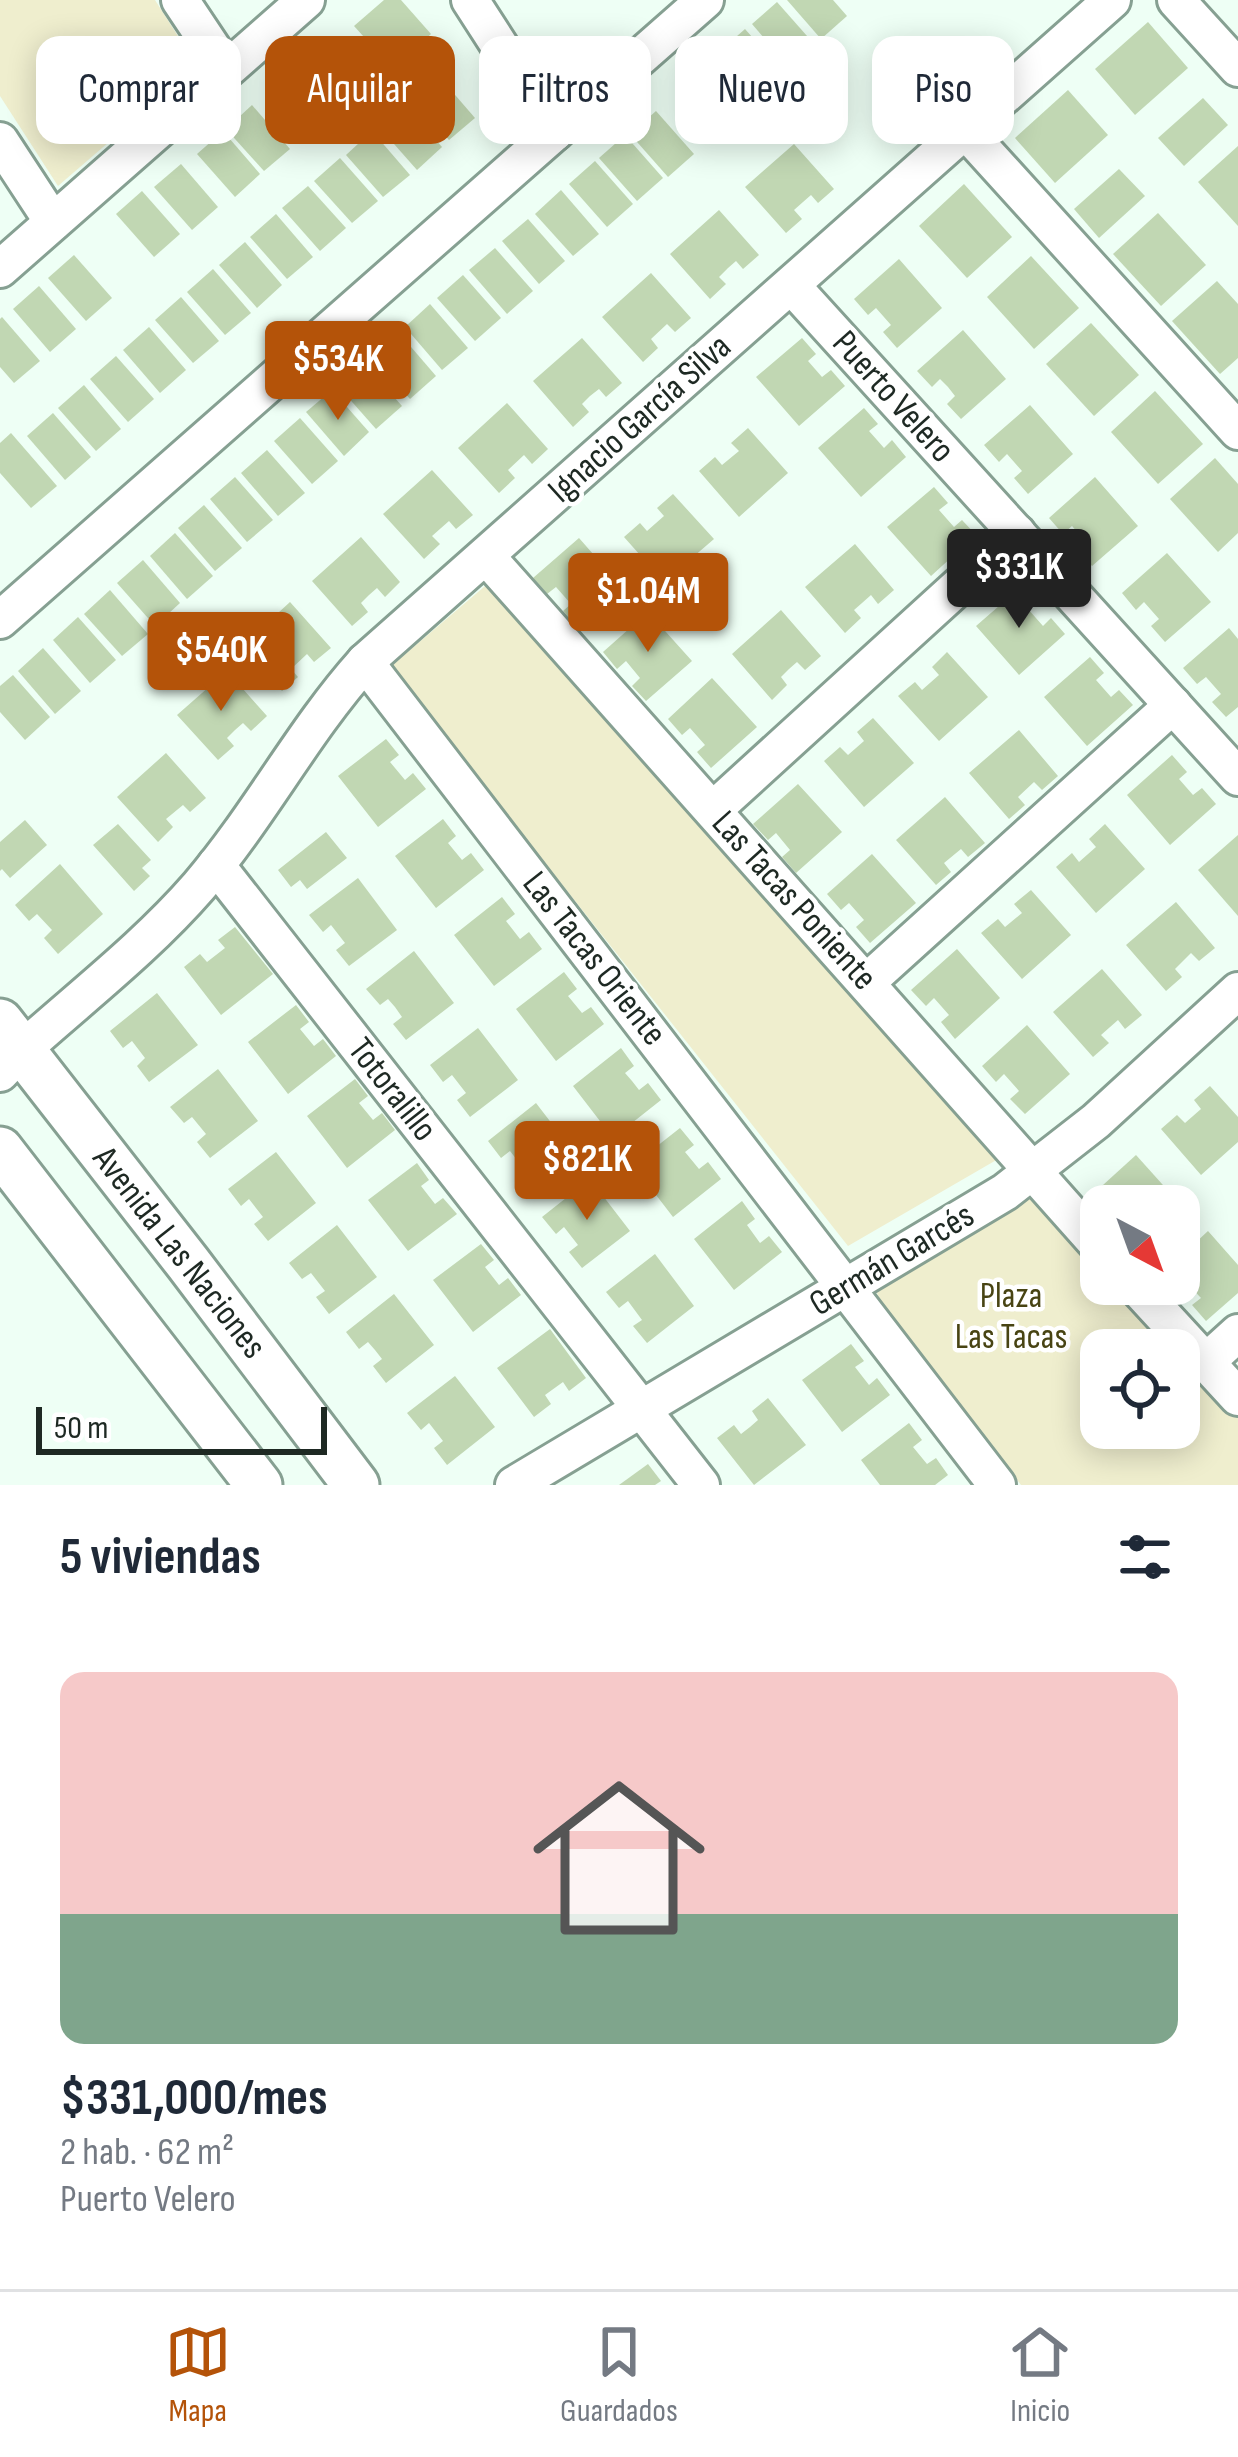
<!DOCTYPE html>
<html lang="es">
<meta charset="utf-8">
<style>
:root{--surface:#fff;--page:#f2f2f3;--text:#1f2937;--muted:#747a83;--line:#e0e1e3;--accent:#b45309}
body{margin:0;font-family:"Sofia Sans Condensed",sans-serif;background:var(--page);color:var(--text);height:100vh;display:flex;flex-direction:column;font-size:45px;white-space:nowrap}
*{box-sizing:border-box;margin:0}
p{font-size:39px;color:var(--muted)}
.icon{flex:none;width:66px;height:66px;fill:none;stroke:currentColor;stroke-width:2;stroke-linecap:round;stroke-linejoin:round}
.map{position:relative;height:1485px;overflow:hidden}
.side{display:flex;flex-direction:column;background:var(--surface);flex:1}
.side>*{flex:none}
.top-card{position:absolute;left:36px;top:36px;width:1167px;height:108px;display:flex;gap:24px}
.needle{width:78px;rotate:139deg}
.tools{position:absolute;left:1080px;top:1185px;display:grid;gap:24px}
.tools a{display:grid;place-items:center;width:120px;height:120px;border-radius:24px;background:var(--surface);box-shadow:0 6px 30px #0003;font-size:60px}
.scale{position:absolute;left:36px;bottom:30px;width:291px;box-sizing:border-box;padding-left:12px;border:6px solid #1e2923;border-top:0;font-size:33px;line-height:42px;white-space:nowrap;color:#1e2923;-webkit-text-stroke:9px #fff;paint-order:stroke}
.price{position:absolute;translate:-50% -102px;padding:0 27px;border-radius:12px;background:var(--accent);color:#fff;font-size:39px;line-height:78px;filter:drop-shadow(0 3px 6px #0008)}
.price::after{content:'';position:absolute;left:50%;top:72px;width:36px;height:27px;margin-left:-18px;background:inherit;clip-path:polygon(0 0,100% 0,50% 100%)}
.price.current{background:#222;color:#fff}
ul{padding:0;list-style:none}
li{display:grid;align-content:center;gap:24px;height:636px;padding:0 60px}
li+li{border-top:3px solid var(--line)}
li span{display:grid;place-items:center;height:372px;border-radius:24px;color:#555}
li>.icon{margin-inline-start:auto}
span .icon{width:216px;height:216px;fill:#fffc;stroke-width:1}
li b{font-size:51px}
h2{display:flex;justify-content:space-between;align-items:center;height:144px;padding:0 60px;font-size:51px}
.pill{padding:0 42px;border-radius:24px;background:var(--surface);box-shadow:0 6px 30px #0003;font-size:42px;line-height:108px}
.pill.current{background:var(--accent);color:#fff}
.menu{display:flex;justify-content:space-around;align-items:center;height:168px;border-top:3px solid var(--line);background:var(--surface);font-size:33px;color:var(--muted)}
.menu a{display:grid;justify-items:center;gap:6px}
.menu .current{color:var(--accent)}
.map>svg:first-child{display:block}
</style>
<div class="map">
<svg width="1238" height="1485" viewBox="0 0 1238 1485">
<rect width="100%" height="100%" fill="#eefff5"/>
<g fill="#efeece" fill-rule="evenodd">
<path d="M 0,0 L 155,0 L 197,66 L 58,186 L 0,96 Z"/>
<path d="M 491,581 L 1005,1155 L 848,1246 L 390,667 Z"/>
<path d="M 1030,1193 L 1101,1256 L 1101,1284 L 1126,1284 L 1238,1411 L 1238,1485 L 1021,1485 L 884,1309 L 877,1293 L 878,1287 ZM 1101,1350 L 1179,1350 L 1179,1428 L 1101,1428 Z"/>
</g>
<g fill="#c1d7b3">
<path d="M 384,0 L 401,0 L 431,34 L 393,69 L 354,26 Z"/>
<path d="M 787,0 L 833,0 L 847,16 L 821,39 Z"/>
<path d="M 777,2 L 815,45 L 789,67 L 752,24 Z"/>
<path d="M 1148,22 L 1188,68 L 1135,115 L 1095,69 Z"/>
<path d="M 745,29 L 783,72 L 757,95 L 719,52 Z"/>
<path d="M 325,43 L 362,86 L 337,109 L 299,65 Z"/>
<path d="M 291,73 L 329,116 L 303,139 L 266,96 Z"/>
<path d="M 437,74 L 475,118 L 449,140 L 412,97 Z"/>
<path d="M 1068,90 L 1108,135 L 1055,183 L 1015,138 Z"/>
<path d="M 1203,98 L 1228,125 L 1184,166 L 1158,138 Z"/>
<path d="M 405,104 L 442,147 L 417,170 L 379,127 Z"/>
<path d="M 252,105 L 290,149 L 264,171 L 226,129 Z"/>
<path d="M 656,111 L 694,154 L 668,177 L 630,134 Z"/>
<path d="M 223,131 L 260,174 L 235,197 L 197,154 Z"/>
<path d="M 372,131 L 410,175 L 383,197 L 346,155 Z"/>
<path d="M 625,135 L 663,178 L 637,201 L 599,158 Z"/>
<path d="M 794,144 L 834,189 L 818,203 L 811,195 L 803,202 L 794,210 L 802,219 L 786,233 L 745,187 Z"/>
<path d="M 1238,146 L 1238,226 L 1198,182 Z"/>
<path d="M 340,158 L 378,201 L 352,223 L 314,181 Z"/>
<path d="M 595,161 L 633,204 L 607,227 L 569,184 Z"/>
<path d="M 181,164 L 218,207 L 192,230 L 154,187 Z"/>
<path d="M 1119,169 L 1145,196 L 1099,238 L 1074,209 Z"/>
<path d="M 964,184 L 1012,237 L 967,278 L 919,226 Z"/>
<path d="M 308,186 L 346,228 L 320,251 L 282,208 Z"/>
<path d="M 561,190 L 599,234 L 573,256 L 535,214 Z"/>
<path d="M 142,191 L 180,234 L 154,257 L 116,214 Z"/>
<path d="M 719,210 L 759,255 L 743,269 L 736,261 L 728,268 L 719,277 L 726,284 L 710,299 L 670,254 Z"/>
<path d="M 1158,213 L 1206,265 L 1161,306 L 1113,254 Z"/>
<path d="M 276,214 L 313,257 L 287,279 L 250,237 Z"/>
<path d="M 528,219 L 565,261 L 539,284 L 502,241 Z"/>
<path d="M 245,242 L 282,285 L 257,308 L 219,265 Z"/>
<path d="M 495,248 L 533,291 L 507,314 L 469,270 Z"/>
<path d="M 74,255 L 112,298 L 86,321 L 48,278 Z"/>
<path d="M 1031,256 L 1079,308 L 1034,349 L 987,297 Z"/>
<path d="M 899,259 L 942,308 L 897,348 L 883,332 L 891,325 L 876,308 L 868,315 L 854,299 Z"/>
<path d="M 213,269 L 251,313 L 225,335 L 187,292 Z"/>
<path d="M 651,273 L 691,318 L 675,332 L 667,324 L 651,339 L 658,348 L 643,362 L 602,317 Z"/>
<path d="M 463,275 L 501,318 L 475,341 L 437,298 Z"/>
<path d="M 1217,281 L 1238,304 L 1238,358 L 1220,374 L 1172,321 Z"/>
<path d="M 39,286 L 76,329 L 50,352 L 13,309 Z"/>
<path d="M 181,297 L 219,341 L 193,363 L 155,320 Z"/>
<path d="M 430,304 L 468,348 L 442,370 L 405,327 Z"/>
<path d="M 2,317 L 40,361 L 14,383 L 0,367 L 0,319 Z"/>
<path d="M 1091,323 L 1139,375 L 1094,416 L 1046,364 Z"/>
<path d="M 149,327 L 186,370 L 160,393 L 123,350 Z"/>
<path d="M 963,330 L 1006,379 L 961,419 L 947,404 L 955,396 L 948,387 L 940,379 L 932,387 L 917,371 Z"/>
<path d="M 399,333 L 436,376 L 410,399 L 373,356 Z"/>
<path d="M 582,338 L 622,383 L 606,397 L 599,389 L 590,396 L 582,404 L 589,412 L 573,427 L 533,381 Z"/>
<path d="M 802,338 L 816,354 L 808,361 L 822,377 L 831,370 L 845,386 L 799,426 L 756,377 Z"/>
<path d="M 116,356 L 154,399 L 128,422 L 90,379 Z"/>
<path d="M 364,363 L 402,406 L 376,429 L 338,386 Z"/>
<path d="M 84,385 L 121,429 L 96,451 L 58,408 Z"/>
<path d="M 332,390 L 369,432 L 344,456 L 306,412 Z"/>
<path d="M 1155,391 L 1203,444 L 1158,484 L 1111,432 Z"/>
<path d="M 507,403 L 548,449 L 532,464 L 524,455 L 508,470 L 515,478 L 499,493 L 458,448 Z"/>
<path d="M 1030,405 L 1073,454 L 1028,494 L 1014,478 L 1022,471 L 1007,454 L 999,462 L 984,445 Z"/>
<path d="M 864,408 L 878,424 L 869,431 L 877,440 L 884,448 L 892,440 L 906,457 L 861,497 L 818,448 Z"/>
<path d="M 53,413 L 91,457 L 65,480 L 27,436 Z"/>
<path d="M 300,418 L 338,461 L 312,484 L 274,441 Z"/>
<path d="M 748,428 L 788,473 L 739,517 L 699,471 L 715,457 L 722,465 L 739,451 L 731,443 Z"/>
<path d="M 11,433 L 57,486 L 31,508 L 0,473 L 0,443 Z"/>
<path d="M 267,450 L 305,493 L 278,516 L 241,473 Z"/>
<path d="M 1215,458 L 1238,484 L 1238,533 L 1218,552 L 1170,499 Z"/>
<path d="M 432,470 L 473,515 L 456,529 L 449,521 L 432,536 L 440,544 L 424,559 L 383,514 Z"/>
<path d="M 235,477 L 273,520 L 247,542 L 210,499 Z"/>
<path d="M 1095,477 L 1138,526 L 1092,566 L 1078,551 L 1087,543 L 1072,526 L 1063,534 L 1049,518 Z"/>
<path d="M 934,487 L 948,503 L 939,510 L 954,527 L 962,520 L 976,535 L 931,576 L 887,527 Z"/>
<path d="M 673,494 L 714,539 L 664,582 L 624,537 L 640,523 L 647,531 L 664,516 L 657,508 Z"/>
<path d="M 204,505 L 242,548 L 215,571 L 178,528 Z"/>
<path d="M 175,533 L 213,576 L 187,599 L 150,556 Z"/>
<path d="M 361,537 L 400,582 L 385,597 L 377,588 L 369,595 L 361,603 L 368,612 L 352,626 L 312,581 Z"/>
<path d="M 579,538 L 622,587 L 577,627 L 563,611 L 571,604 L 556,587 L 547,594 L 533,578 Z"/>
<path d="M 855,544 L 894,590 L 878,604 L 871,595 L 862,603 L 854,610 L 861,618 L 845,633 L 805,587 Z"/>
<path d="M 1167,553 L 1211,602 L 1165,642 L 1151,626 L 1159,619 L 1144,602 L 1136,610 L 1122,593 Z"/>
<path d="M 143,560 L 180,603 L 155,626 L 117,583 Z"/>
<path d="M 1022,586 L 1036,602 L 1028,609 L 1043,626 L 1051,618 L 1065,634 L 1019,675 L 976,626 Z"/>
<path d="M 110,590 L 148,634 L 122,656 L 84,614 Z"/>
<path d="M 290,602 L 331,648 L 314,662 L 307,654 L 291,669 L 298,677 L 282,691 L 241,647 Z"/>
<path d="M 781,610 L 821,656 L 805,670 L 797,662 L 789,669 L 781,677 L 787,685 L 772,700 L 732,654 Z"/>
<path d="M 648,612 L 692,661 L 646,701 L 632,686 L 640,678 L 626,661 L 617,669 L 603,652 Z"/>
<path d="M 78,617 L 116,660 L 90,683 L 53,640 Z"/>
<path d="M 1229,628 L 1238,639 L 1238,707 L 1226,717 L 1212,702 L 1221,694 L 1206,677 L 1197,684 L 1183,668 Z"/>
<path d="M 43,648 L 81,691 L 55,714 L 18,671 Z"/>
<path d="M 947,652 L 988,697 L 939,741 L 898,696 L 915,682 L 922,690 L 939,675 L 932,667 Z"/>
<path d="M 1090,657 L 1104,673 L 1096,680 L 1111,697 L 1119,690 L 1133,705 L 1087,746 L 1044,697 Z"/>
<path d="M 227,671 L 267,716 L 251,731 L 243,723 L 235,730 L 227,738 L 234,746 L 218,760 L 177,715 Z"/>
<path d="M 13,675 L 50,717 L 25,740 L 0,712 L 0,686 Z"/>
<path d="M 712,678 L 757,727 L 711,768 L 697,752 L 705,745 L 690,728 L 682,735 L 668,719 Z"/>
<path d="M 873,718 L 914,763 L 864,807 L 824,761 L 840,747 L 848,755 L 864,741 L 857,732 Z"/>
<path d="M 1019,730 L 1058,776 L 1042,790 L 1034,782 L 1018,797 L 1025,805 L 1009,819 L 969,773 Z"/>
<path d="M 386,739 L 399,755 L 390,762 L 405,780 L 413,773 L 426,789 L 378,827 L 338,776 Z"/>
<path d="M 166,753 L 206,798 L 190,812 L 183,805 L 166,819 L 173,827 L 158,842 L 117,797 Z"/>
<path d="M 1172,755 L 1187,772 L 1179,779 L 1193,795 L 1202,788 L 1216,804 L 1170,845 L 1127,795 Z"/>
<path d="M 798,784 L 842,832 L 796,873 L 782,857 L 790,850 L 776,833 L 768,840 L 753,824 Z"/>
<path d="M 945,797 L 985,843 L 968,857 L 961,849 L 944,863 L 951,872 L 936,885 L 896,840 Z"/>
<path d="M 443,819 L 456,836 L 448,843 L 462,860 L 471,853 L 484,870 L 436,908 L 395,856 Z"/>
<path d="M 25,820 L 47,845 L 10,878 L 2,869 L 0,871 L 0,842 Z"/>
<path d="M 118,824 L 151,860 L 142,868 L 150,876 L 134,891 L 93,845 Z"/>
<path d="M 1105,824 L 1145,869 L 1096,913 L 1056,867 L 1072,853 L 1079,862 L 1096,847 L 1089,839 Z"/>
<path d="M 326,832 L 347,858 L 307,889 L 300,880 L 291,887 L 278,870 Z"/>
<path d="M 1238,835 L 1238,916 L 1198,870 Z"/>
<path d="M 872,854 L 916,903 L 870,943 L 856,927 L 864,920 L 849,903 L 841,910 L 827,894 Z"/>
<path d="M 60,864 L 103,914 L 58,954 L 44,938 L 52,930 L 37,914 L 29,921 L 15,905 Z"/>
<path d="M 358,878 L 397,930 L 349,966 L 336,950 L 345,943 L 331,925 L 323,932 L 309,915 Z"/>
<path d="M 1031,890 L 1071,935 L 1022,979 L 981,933 L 998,919 L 1005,927 L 1022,913 L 1014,904 Z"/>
<path d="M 502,897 L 515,914 L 506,921 L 520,939 L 529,932 L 542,949 L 494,986 L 454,935 Z"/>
<path d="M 1176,902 L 1215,948 L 1199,961 L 1191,953 L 1175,969 L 1182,977 L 1166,991 L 1126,945 Z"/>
<path d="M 235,927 L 273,974 L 221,1015 L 184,967 L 200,954 L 207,962 L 225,948 L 218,940 Z"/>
<path d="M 957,949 L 1000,998 L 955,1039 L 941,1022 L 949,1015 L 934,998 L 926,1006 L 911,990 Z"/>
<path d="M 414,951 L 454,1003 L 406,1040 L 393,1024 L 402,1017 L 395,1007 L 388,999 L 380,1005 L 366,989 Z"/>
<path d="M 1102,969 L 1142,1015 L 1125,1029 L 1118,1020 L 1101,1035 L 1109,1043 L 1093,1057 L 1053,1012 Z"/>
<path d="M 564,972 L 577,989 L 568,996 L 582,1013 L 591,1007 L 604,1024 L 556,1061 L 516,1009 Z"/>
<path d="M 157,993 L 198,1045 L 149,1082 L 137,1066 L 145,1058 L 132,1041 L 123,1048 L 110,1031 Z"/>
<path d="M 296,1005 L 309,1022 L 300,1029 L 314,1046 L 323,1039 L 336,1056 L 288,1094 L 248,1042 Z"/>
<path d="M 1027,1025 L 1070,1074 L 1025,1114 L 1010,1099 L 1019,1091 L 1004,1074 L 996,1082 L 982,1066 Z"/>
<path d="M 478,1028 L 518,1080 L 470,1117 L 457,1100 L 466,1093 L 452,1075 L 443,1082 L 430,1065 Z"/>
<path d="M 621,1048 L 634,1066 L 625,1073 L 632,1081 L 639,1090 L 648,1083 L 661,1100 L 613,1138 L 573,1086 Z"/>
<path d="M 218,1069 L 258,1121 L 210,1158 L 197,1142 L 206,1134 L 192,1117 L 184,1123 L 170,1107 Z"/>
<path d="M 355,1079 L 368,1096 L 359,1103 L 373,1120 L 382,1113 L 395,1130 L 347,1168 L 307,1116 Z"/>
<path d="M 1210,1086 L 1238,1117 L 1238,1142 L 1201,1175 L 1161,1129 L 1177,1115 L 1185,1123 L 1201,1109 L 1194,1100 Z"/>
<path d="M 536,1103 L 576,1155 L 528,1193 L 515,1176 L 523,1169 L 517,1160 L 510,1151 L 501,1158 L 488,1141 Z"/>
<path d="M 680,1128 L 694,1145 L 685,1152 L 699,1169 L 708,1162 L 721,1179 L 673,1217 L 633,1165 Z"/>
<path d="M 276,1152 L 316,1203 L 268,1241 L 254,1224 L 263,1217 L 249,1199 L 241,1206 L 228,1189 Z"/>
<path d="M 1136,1155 L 1180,1204 L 1178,1206 L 1101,1206 L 1092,1195 Z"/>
<path d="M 417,1163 L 429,1180 L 421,1186 L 435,1204 L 443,1198 L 457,1214 L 408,1251 L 368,1200 Z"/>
<path d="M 590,1179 L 630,1231 L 582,1268 L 569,1252 L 578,1245 L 564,1227 L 556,1234 L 542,1217 Z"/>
<path d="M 742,1201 L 755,1219 L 747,1225 L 760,1243 L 769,1236 L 782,1252 L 734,1290 L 694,1239 Z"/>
<path d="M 337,1225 L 377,1277 L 329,1314 L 316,1297 L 325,1291 L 311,1273 L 302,1279 L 289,1263 Z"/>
<path d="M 1208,1231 L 1238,1265 L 1238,1293 L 1206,1321 L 1192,1305 L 1201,1298 L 1185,1281 L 1179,1286 L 1179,1258 Z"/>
<path d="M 481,1244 L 494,1260 L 485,1267 L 499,1285 L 508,1278 L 521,1295 L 473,1332 L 433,1280 Z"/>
<path d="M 655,1254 L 694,1306 L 647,1343 L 633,1326 L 642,1320 L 628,1301 L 619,1308 L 606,1292 Z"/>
<path d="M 394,1294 L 434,1345 L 386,1383 L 373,1366 L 382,1359 L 375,1350 L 368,1342 L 359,1349 L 346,1332 Z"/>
<path d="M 550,1329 L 586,1378 L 569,1391 L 563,1382 L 545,1395 L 551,1404 L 534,1417 L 497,1368 Z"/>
<path d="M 851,1344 L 864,1361 L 855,1367 L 869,1385 L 877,1378 L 890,1395 L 842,1432 L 802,1380 Z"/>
<path d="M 455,1376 L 495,1427 L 447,1465 L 434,1448 L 443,1441 L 429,1423 L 421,1430 L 407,1413 Z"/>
<path d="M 768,1398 L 806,1445 L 754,1485 L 717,1438 L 734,1425 L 741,1434 L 750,1427 L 758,1420 L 752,1411 Z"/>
<path d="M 909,1423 L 922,1440 L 913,1447 L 927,1464 L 936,1458 L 948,1475 L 935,1485 L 880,1485 L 861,1460 Z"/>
<path d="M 648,1464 L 661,1481 L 655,1485 L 619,1485 Z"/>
</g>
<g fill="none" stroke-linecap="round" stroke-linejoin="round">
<g stroke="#86a092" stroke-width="42">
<g id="minor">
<path d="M 180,0 L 226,69"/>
<path d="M 470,0 L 555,132"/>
<path d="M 1176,0 L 1238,68"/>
<path d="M 964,129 L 1238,431"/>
<path d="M 0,141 L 53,222"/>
<path d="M 0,269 L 306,0"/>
<path d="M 791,285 L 1238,777"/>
<path d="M 486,556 L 1101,1248"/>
<path d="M 0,620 L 705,0"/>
<path d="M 365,662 L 997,1485"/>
<path d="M 713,810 L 1017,533"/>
<path d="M 216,865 L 701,1485"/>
<path d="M 867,982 L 1173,705"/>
<path d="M 0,1073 L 22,1050 C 81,997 147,946 199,886 C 260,815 303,731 365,662 L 1112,0"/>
<path d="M 1134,1284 L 1238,1397"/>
<path d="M 1206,1362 L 1238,1333"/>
<path d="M 514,1485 L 1005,1192 L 1096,1121 L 1238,991"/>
</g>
</g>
<g stroke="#86a092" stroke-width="51">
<g id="tertiary">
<path d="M 0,1022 L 188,1263 L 356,1485"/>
<path d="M 0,1150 L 259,1485"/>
</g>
</g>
<use href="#minor" stroke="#fff" stroke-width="36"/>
<use href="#tertiary" stroke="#fff" stroke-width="45"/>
</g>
<g text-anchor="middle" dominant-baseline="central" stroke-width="9" stroke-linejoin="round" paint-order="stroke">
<g font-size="36" fill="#1e2923" stroke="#fff">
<text transform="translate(893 397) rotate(48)">Puerto Velero</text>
<text transform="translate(640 419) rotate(-42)">Ignacio García Silva</text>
<text transform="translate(794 901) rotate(48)">Las Tacas Poniente</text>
<text transform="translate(594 959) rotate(52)">Las Tacas Oriente</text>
<text transform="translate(392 1090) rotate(52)">Totoralillo</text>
<text transform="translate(179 1253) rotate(52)">Avenida Las Naciones</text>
<text transform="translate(892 1260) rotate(-31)">Germán Garcés</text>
</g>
<g font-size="36" fill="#484413" stroke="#fff">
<text x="1011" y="1296">Plaza<tspan x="1011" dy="41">Las Tacas</tspan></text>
</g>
</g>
</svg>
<div class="tools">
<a><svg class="needle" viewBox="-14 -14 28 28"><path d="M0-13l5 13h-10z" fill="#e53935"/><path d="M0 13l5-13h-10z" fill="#747a83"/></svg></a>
<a><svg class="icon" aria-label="locate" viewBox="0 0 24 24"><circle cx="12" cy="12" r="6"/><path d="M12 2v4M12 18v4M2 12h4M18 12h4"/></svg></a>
</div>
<div class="scale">50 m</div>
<b class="price" style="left:338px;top:423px">$534K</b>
<b class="price current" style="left:1019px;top:631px">$331K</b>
<b class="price" style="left:648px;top:655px">$1.04M</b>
<b class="price" style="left:221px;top:714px">$540K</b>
<b class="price" style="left:587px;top:1223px">$821K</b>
<div class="top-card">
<a class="pill">Comprar</a>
<a class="pill current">Alquilar</a>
<a class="pill">Filtros</a>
<a class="pill">Nuevo</a>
<a class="pill">Piso</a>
</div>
</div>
<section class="side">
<h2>5 viviendas<svg class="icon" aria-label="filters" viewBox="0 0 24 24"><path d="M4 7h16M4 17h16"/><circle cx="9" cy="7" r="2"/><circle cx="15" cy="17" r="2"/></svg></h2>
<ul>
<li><span style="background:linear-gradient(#f6c9c9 65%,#7fa58c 0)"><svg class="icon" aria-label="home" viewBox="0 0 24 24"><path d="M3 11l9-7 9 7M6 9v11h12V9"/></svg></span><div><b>$331,000/mes</b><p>2 hab. · 62 m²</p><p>Puerto Velero</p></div></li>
</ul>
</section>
<nav class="menu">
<a class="current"><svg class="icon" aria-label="map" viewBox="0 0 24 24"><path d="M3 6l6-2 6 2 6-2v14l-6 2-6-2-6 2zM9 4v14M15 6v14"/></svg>Mapa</a>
<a><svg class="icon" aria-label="saved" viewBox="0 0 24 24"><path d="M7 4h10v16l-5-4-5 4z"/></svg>Guardados</a>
<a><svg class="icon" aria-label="home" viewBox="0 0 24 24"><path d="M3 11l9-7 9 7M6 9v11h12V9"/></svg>Inicio</a>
</nav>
